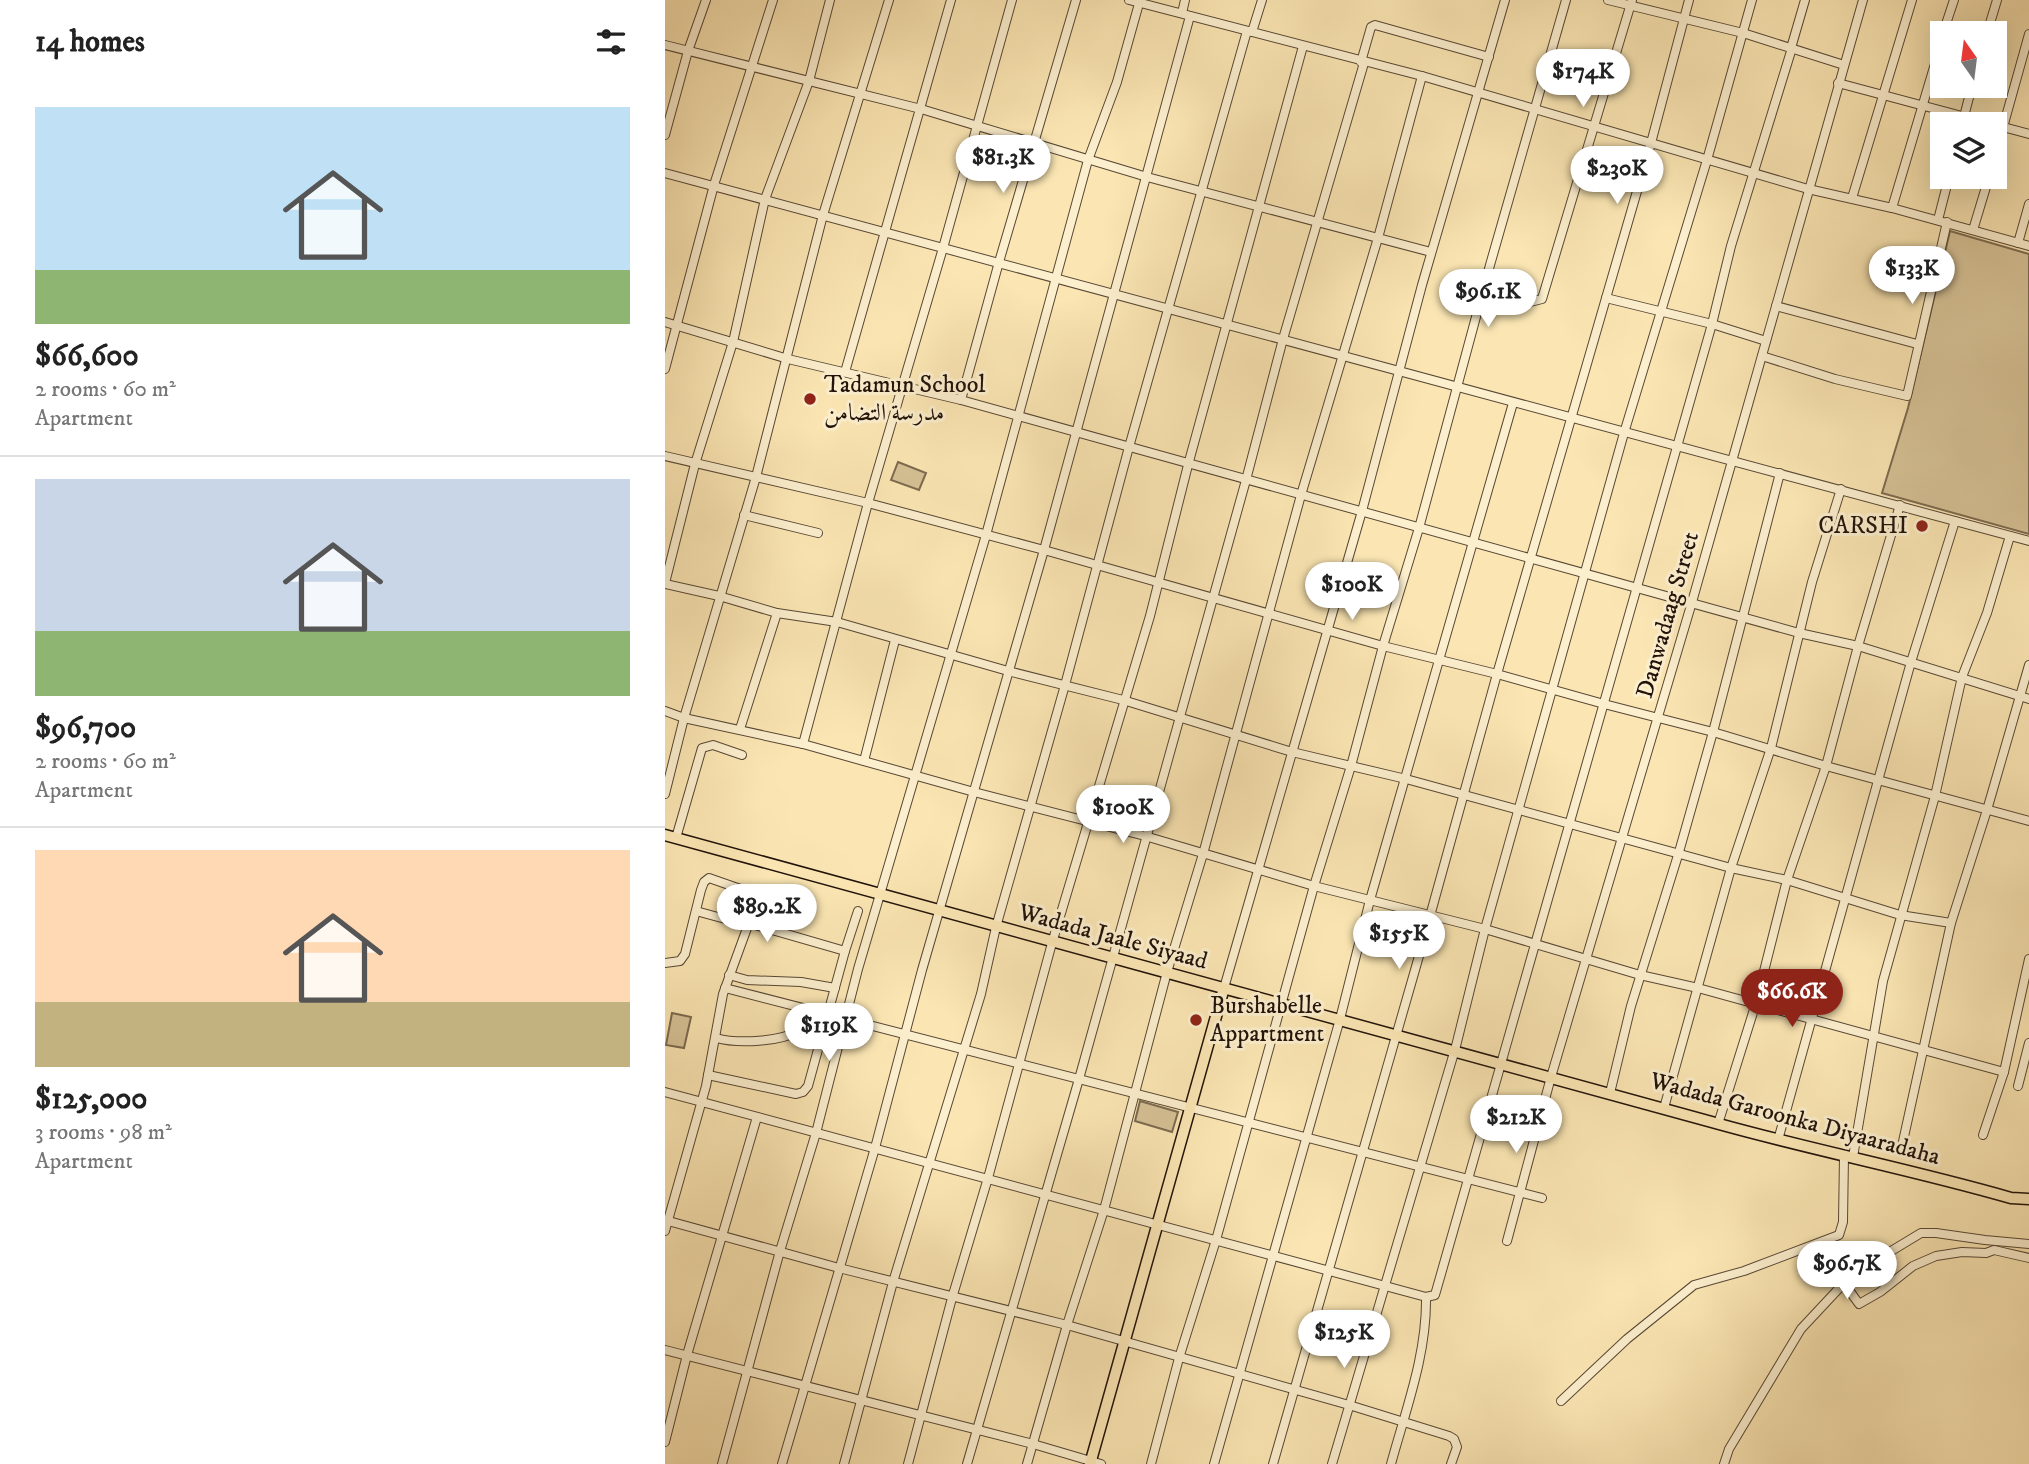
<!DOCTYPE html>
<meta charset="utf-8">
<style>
:root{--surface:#fff;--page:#f6f6f6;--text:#222;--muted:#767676;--line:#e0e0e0;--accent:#8f2418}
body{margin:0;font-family:"IM FELL DW Pica",Amiri,serif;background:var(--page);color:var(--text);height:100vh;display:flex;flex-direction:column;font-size:26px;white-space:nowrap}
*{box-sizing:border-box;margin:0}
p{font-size:23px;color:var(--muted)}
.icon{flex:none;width:38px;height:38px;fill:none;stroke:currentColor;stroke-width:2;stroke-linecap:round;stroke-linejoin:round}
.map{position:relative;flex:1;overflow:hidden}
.panel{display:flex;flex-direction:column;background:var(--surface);width:665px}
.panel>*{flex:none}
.needle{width:46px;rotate:346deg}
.tools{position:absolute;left:1265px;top:21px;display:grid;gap:14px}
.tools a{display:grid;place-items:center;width:77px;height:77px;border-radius:0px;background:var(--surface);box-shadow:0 7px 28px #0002;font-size:35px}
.price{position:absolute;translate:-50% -60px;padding:0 16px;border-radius:24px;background:#fff;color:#222;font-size:23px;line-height:46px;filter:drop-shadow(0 2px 4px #0008)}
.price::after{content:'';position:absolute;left:50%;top:42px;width:21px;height:16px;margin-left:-10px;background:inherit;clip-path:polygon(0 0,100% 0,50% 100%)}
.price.selected{background:var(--accent);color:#fff}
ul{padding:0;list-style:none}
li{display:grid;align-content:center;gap:14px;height:371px;padding:0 35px}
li+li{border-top:2px solid var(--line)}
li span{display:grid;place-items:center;height:217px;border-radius:0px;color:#555}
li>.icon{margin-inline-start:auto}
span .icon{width:126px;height:126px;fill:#fffc;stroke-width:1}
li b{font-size:30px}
h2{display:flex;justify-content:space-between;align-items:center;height:84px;padding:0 35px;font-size:30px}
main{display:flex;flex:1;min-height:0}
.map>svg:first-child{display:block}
</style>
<main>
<section class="panel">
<h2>14 homes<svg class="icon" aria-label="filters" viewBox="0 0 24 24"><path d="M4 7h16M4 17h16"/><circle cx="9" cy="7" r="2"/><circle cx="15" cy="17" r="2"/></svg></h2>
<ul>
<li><span style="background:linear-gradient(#bfe0f5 75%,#8fb573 0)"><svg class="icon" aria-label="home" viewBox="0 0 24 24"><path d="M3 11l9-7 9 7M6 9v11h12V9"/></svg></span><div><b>$66,600</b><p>2 rooms · 60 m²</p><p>Apartment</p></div></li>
<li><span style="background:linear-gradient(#c9d6e8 70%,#8fb573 0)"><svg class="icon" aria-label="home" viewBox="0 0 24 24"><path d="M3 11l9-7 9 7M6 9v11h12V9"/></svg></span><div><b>$96,700</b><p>2 rooms · 60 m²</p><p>Apartment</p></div></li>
<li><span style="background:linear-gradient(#ffd9b3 70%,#c2b280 0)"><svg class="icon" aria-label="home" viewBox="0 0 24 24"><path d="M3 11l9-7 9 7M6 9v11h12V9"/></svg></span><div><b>$125,000</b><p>3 rooms · 98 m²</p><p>Apartment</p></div></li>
</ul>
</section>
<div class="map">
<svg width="1364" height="1464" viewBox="0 0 1364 1464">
<rect width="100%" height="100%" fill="#fbe6b3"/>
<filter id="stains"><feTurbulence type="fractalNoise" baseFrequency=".00286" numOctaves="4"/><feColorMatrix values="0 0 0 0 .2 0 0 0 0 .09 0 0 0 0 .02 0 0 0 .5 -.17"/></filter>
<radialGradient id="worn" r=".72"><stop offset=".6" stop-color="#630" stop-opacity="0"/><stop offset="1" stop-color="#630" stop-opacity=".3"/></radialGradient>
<g fill="#d6c296" stroke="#7c6a50" stroke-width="2">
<path d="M 1285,231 L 1364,254 L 1364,534 L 1217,493 L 1243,408 Z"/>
<path d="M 233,462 L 261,473 L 254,490 L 226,480 Z"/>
<path d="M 7,1013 L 26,1017 L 19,1048 L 1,1045 Z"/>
<path d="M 475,1101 L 513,1112 L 507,1132 L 470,1121 Z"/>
</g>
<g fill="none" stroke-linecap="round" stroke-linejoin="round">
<g stroke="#584734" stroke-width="10">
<g id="minor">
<path d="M 464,0 L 757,76 L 1143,189 L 1227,208 L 1364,246"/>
<path d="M 943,0 L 1078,33 L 1179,65"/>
<path d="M 517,13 L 520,0"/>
<path d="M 587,32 L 597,0"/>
<path d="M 1278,33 L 1289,0"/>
<path d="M 1322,33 L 1332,0"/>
<path d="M 0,45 L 256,109 L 482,177 L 766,252"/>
<path d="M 1126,48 L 1140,0"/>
<path d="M 696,62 L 706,27 L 710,25 L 824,57"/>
<path d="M 1173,83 L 1364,134"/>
<path d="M 1297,124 L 1307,86"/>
<path d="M 0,135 L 23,51 L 41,0"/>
<path d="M 1330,156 L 1364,34"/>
<path d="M 0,173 L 1364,541"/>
<path d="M 1187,198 L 1247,0"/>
<path d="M 1227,208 L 1278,37"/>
<path d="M 1273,220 L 1284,177"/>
<path d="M 1308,230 L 1324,177"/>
<path d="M 1353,243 L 1364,204"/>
<path d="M 820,285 L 865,302 L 877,299 L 967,0"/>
<path d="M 941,298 L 1047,324 L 1101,341"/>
<path d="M 1111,306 L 1252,344"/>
<path d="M 0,322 L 123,359 L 296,400 L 1134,633 L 1193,646 L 1364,699"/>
<path d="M 1097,356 L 1170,379 L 1242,396 L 1282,222"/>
<path d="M 0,369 L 49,185 L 108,0"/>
<path d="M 180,372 L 286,0"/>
<path d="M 296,400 L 334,262 L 411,0"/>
<path d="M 0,456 L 203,503 L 379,550 L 718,646 L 832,674 L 939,704 L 1048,732 L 1161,766 L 1364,821"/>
<path d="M 79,515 L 153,533"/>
<path d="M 0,583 L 30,464 L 68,342 L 100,199 L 144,81 L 165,0"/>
<path d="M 0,584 L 54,596 L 112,613 L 172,622 L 343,671 L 458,700 L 627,752 L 741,779 L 1066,868 L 1122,880 L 1235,915 L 1286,923"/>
<path d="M 0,711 L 19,718 L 138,744 L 309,792 L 480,836 L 649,886 L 820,929 L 975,975 L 1033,988 L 1339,1072"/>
<path d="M 75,729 L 112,613"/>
<path d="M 138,744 L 203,503 L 278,248 L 347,0"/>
<path d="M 199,761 L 230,640"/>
<path d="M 0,794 L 19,718 L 91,477 L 158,215 L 224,0"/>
<path d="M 11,838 L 37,748 L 48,745 L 77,755"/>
<path d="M 31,911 L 82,925 L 90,925 L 180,951"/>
<path d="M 0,963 L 15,961 L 20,954 L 36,890 L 39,882 L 44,878 L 87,893 L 93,898 L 58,994 L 41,1086 L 0,1231"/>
<path d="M 64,975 L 82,980 L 136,982 L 170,988"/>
<path d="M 60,988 L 877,1198"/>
<path d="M 559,988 L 697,511 L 757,285 L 840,0"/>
<path d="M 51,1038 C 73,1044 116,1042 135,1030 C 142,1026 144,1017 147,1011"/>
<path d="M 43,1075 L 131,1094 L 138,1092 L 143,1086 L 180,951 L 193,911"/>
<path d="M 1353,1086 L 1364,1043"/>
<path d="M 0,1092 L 761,1297 L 770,1295 L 1047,324 L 1066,246 L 1127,48"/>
<path d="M 945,1093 L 966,1006 L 1014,852 L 1048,732 L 1115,473"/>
<path d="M 999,1108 L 1066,868 L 1106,748 L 1147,582 L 1176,489"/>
<path d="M 1053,1124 L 1091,1003 L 1122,880 L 1161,766 L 1193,646 L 1235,505"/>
<path d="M 1318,1135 L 1339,1072 L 1364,959"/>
<path d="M 1113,1140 L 1246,662 L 1290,521"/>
<path d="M 1237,1146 L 1286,923 L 1322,810 L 1364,665"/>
<path d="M 1188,1157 L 1218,981 L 1270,796 L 1297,677 L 1322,613 L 1345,536"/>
<path d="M 0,1220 L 174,1268 L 402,1325 L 684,1405 L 784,1436 L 789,1439 L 792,1447 L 786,1464"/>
<path d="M 842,1241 L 886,1077 L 1027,602 L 1198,0"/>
<path d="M 1179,1283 L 1194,1304 L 1215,1292 L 1248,1266 L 1271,1256 L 1297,1252 L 1321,1253 L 1329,1250 L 1364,1258"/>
<path d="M 0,1350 L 368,1444 L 436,1464"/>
<path d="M 896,1401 L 962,1339 L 1029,1285 L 1079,1271 L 1174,1235 L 1178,1222 L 1179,1155"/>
<path d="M 0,1442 L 22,1355 L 92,1117"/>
<path d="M 57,1464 L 115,1251 L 151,1133 L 193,969 L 321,535 L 423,160 L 452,82 L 475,0"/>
<path d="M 117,1464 L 210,1148 L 257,970 L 379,550 L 525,16"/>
<path d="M 179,1464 L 228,1282 L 316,994 L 331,927 L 400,685 L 464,447 L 582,31"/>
<path d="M 243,1464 L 287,1298 L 323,1178 L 387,943 L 485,616 L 523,465 L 638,46"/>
<path d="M 302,1464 L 414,1079 L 581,480 L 618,339 L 699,63"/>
<path d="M 362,1464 L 402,1325 L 439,1210 L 502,972 L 538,854 L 636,495 L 713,238 L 757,76"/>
<path d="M 486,1464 L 514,1358 L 551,1240 L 649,886 L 686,766 L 718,646 L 754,528 L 825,265 L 901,0"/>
<path d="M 549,1464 L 675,1019 L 705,900 L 848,403"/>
<path d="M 608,1464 L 752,963 L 832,674 L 986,143 L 1024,0"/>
<path d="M 667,1464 L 791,1046 L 820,929 L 959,433 L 1042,160 L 1087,0"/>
<path d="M 726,1464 C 741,1409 762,1354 761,1297"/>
<path d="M 1059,1464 L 1064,1449 L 1136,1329 L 1179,1283 L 1213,1259 L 1256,1233 L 1271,1233 L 1320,1240 L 1364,1244"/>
</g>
</g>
<g stroke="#21120a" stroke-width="13">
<g id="major">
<path d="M 0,835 C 351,933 703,1027 1054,1124 C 1151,1151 1249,1170 1346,1198 L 1364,1199"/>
<path d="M 425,1464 L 559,988"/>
</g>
</g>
<use href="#minor" stroke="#fcefce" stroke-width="8"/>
<use href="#major" stroke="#fbe6b3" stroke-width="10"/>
</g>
<g fill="#8f2418" stroke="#fcefce" stroke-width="2.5">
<circle cx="145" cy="399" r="7"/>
<circle cx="1257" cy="526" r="7"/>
<circle cx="531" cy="1020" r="7"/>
</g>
<g text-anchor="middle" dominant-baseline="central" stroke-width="6" stroke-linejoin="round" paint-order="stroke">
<g font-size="24" fill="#21120a" stroke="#fcefce" text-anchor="start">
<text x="159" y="385">Tadamun School<tspan x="159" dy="28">مدرسة التضامن</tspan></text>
<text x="1243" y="526" text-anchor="end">CARSHI</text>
<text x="545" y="1006">Burshabelle<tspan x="545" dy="28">Appartment</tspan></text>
</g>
<g font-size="24" fill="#21120a" stroke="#fcefce">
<text transform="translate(1003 615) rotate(-74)">Danwadaag Street</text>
<text transform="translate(448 937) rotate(15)">Wadada Jaale Siyaad</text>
<text transform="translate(1130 1119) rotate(15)">Wadada Garoonka Diyaaradaha</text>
</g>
</g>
<rect width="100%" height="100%" filter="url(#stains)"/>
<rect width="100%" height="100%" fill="url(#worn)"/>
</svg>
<div class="tools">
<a><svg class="needle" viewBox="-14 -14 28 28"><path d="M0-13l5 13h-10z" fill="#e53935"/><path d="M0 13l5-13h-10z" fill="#767676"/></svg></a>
<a><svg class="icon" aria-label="layers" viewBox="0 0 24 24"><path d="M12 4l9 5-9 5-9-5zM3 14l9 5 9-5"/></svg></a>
</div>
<b class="price" style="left:918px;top:109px">$174K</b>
<b class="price" style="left:338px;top:195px">$81.3K</b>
<b class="price" style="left:952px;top:206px">$230K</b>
<b class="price" style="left:1247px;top:306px">$133K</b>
<b class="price" style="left:823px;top:329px">$96.1K</b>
<b class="price" style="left:687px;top:622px">$100K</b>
<b class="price" style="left:458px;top:845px">$100K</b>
<b class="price" style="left:102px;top:944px">$89.2K</b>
<b class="price" style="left:734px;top:971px">$155K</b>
<b class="price selected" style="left:1127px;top:1029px">$66.6K</b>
<b class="price" style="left:164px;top:1063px">$119K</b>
<b class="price" style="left:851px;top:1155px">$212K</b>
<b class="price" style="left:1182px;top:1301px">$96.7K</b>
<b class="price" style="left:679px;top:1370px">$125K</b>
</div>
</main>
